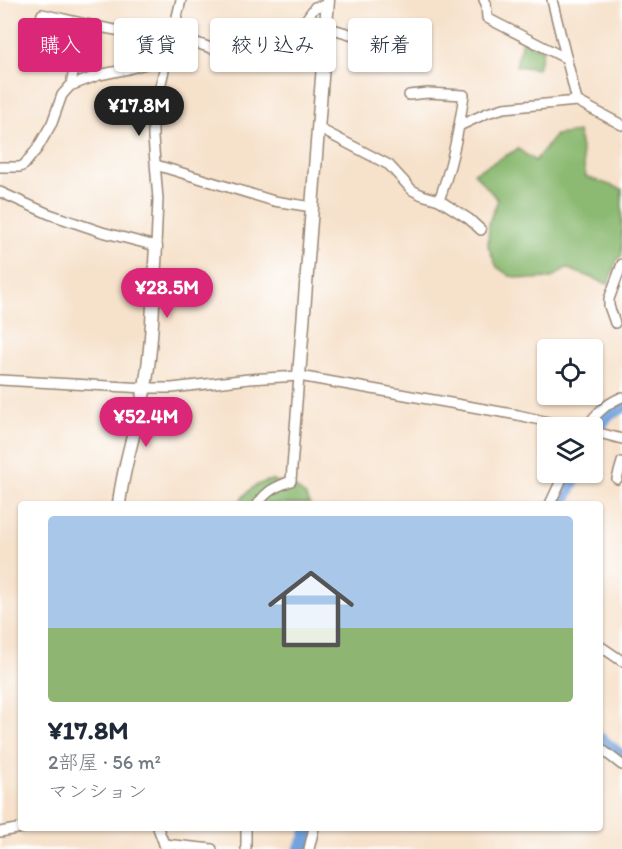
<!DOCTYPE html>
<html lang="ja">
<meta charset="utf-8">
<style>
:root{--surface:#fff;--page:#f2f2f3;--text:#1f2937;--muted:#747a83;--accent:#db2777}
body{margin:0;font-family:Itim,"Klee One",sans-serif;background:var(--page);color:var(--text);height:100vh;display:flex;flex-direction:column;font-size:22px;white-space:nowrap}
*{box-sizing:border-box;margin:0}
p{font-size:20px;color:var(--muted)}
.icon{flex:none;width:33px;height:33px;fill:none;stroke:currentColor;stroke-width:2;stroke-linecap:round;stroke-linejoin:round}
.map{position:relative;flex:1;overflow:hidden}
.panel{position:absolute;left:18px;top:501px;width:585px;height:330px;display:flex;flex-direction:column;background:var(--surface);border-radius:6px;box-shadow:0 2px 4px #0004}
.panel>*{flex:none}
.hud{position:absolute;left:18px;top:18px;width:586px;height:54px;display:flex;gap:12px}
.fabs{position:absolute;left:537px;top:339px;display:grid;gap:12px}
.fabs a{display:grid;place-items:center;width:66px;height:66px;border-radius:6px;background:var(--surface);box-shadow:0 2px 4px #0004;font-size:30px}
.price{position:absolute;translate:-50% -51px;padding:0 14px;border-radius:21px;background:var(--accent);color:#fff;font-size:20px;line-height:39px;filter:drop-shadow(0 2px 3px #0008)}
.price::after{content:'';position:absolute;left:50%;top:36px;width:18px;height:14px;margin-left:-9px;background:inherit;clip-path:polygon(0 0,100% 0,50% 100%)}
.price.selected{background:#222;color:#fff}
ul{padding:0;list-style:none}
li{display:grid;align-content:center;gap:12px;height:318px;padding:0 30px}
li span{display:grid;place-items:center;height:186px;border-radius:6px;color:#555}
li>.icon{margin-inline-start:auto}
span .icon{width:108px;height:108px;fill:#fffc;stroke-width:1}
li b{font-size:26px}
.chip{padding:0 21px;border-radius:6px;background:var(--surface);box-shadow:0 2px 4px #0004;font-size:21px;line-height:54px}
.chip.selected{background:var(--accent);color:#fff}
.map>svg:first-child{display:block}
</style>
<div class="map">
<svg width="622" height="849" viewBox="0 0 622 849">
<rect width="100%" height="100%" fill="#fff"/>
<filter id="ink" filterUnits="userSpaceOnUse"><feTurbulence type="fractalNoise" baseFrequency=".0167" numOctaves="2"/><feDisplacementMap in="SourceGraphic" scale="12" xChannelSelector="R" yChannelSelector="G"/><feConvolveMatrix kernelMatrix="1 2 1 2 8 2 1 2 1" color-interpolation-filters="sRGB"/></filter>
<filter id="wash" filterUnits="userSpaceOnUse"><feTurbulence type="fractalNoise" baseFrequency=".008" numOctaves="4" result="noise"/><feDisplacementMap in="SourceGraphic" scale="24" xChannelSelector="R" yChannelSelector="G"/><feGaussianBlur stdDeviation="1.35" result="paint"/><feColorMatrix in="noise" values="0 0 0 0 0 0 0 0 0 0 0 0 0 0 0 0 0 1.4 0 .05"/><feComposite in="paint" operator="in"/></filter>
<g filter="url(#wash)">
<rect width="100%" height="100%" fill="#f6e1ca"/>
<g fill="#8cba72" stroke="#647248" stroke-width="1.5">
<path d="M 522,40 L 543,50 L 538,69 L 516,66 Z"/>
<path d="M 578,132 L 586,177 L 622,189 L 622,256 L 617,260 L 608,284 L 566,268 L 552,278 L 528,279 L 510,276 L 497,267 L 488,246 L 489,222 L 498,200 L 474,173 L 518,149 L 535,161 L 556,135 Z"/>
<path d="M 272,480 C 286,484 305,488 310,504 L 241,504 L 240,501 C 251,487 256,484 272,480 Z"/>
</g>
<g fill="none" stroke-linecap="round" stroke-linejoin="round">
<g stroke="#73a2dc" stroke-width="15">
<path d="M 592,436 L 606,415 L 622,406"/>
<path d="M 561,504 L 576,472"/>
<path d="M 600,740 L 622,758"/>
<path d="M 301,849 L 306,840 L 309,828"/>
</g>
</g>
</g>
<g filter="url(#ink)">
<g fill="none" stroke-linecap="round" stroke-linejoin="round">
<g stroke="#988674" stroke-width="12">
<g id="minor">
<path d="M 484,0 L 486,3 L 487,18 L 567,59"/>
<path d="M 552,0 L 577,101"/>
<path d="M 326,27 L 387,45"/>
<path d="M 74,84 L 72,79 L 80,44 L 37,35 L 42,14 C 84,23 130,37 172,34 L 263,67 L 281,54 L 315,7 L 328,5"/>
<path d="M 459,126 L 487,113 L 504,108 L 577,101 L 622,125"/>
<path d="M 318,128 L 389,165 L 412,190 L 422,195 L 439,200 C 452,166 459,130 464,95 L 428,93 L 409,95"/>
<path d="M 156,165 L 274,201 L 312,207"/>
<path d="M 0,167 L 20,167 L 24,165 L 37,149 L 52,123 L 62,95 L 70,86 L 99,75 L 128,69 L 167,58"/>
<path d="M 0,192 L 49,214 L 102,232 L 156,246 L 158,199 L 153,138 L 153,116 L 181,0"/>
<path d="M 439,200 L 469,219 L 481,230"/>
<path d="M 615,323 L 609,306 L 609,299 L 622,264"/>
<path d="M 0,380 L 145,388 L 172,388 L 249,379 L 299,376 L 518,415 L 575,428"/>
<path d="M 586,428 C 596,413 606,404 622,397"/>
<path d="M 592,431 L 622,439"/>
<path d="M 617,479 L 622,462"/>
<path d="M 258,504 C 267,490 276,487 291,481 L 299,376"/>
<path d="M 550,504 L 565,472"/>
<path d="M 600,646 L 622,661"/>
<path d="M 600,748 L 622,765"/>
<path d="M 158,828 L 166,849"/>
<path d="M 0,832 L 22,828"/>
<path d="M 164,844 L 212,849"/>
<path d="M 246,849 L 246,828"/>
<path d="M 309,849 L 314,828"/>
</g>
</g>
<g stroke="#988674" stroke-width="15">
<g id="tertiary">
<path d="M 299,376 L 328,0"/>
<path d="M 119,504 C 123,465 137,426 145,387 C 153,341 153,293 156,246"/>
</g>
</g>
<use href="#minor" stroke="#fff" stroke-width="9"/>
<use href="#tertiary" stroke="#fff" stroke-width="12"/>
</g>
</g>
</svg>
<div class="fabs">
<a><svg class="icon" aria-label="locate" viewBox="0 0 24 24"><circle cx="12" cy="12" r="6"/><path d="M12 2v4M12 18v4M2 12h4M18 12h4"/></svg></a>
<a><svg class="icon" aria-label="layers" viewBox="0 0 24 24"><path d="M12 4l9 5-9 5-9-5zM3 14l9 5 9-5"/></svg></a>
</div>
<b class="price selected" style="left:139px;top:137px">¥17.8M</b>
<b class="price" style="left:167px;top:319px">¥28.5M</b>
<b class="price" style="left:146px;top:448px">¥52.4M</b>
<div class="hud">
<a class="chip selected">購入</a>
<a class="chip">賃貸</a>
<a class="chip">絞り込み</a>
<a class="chip">新着</a>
</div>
<section class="panel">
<ul>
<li><span style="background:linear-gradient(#a9c7e8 60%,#8fb573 0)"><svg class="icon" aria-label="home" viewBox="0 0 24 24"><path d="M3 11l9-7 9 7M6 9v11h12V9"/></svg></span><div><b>¥17.8M</b><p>2部屋 · 56 m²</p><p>マンション</p></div></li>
</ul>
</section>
</div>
